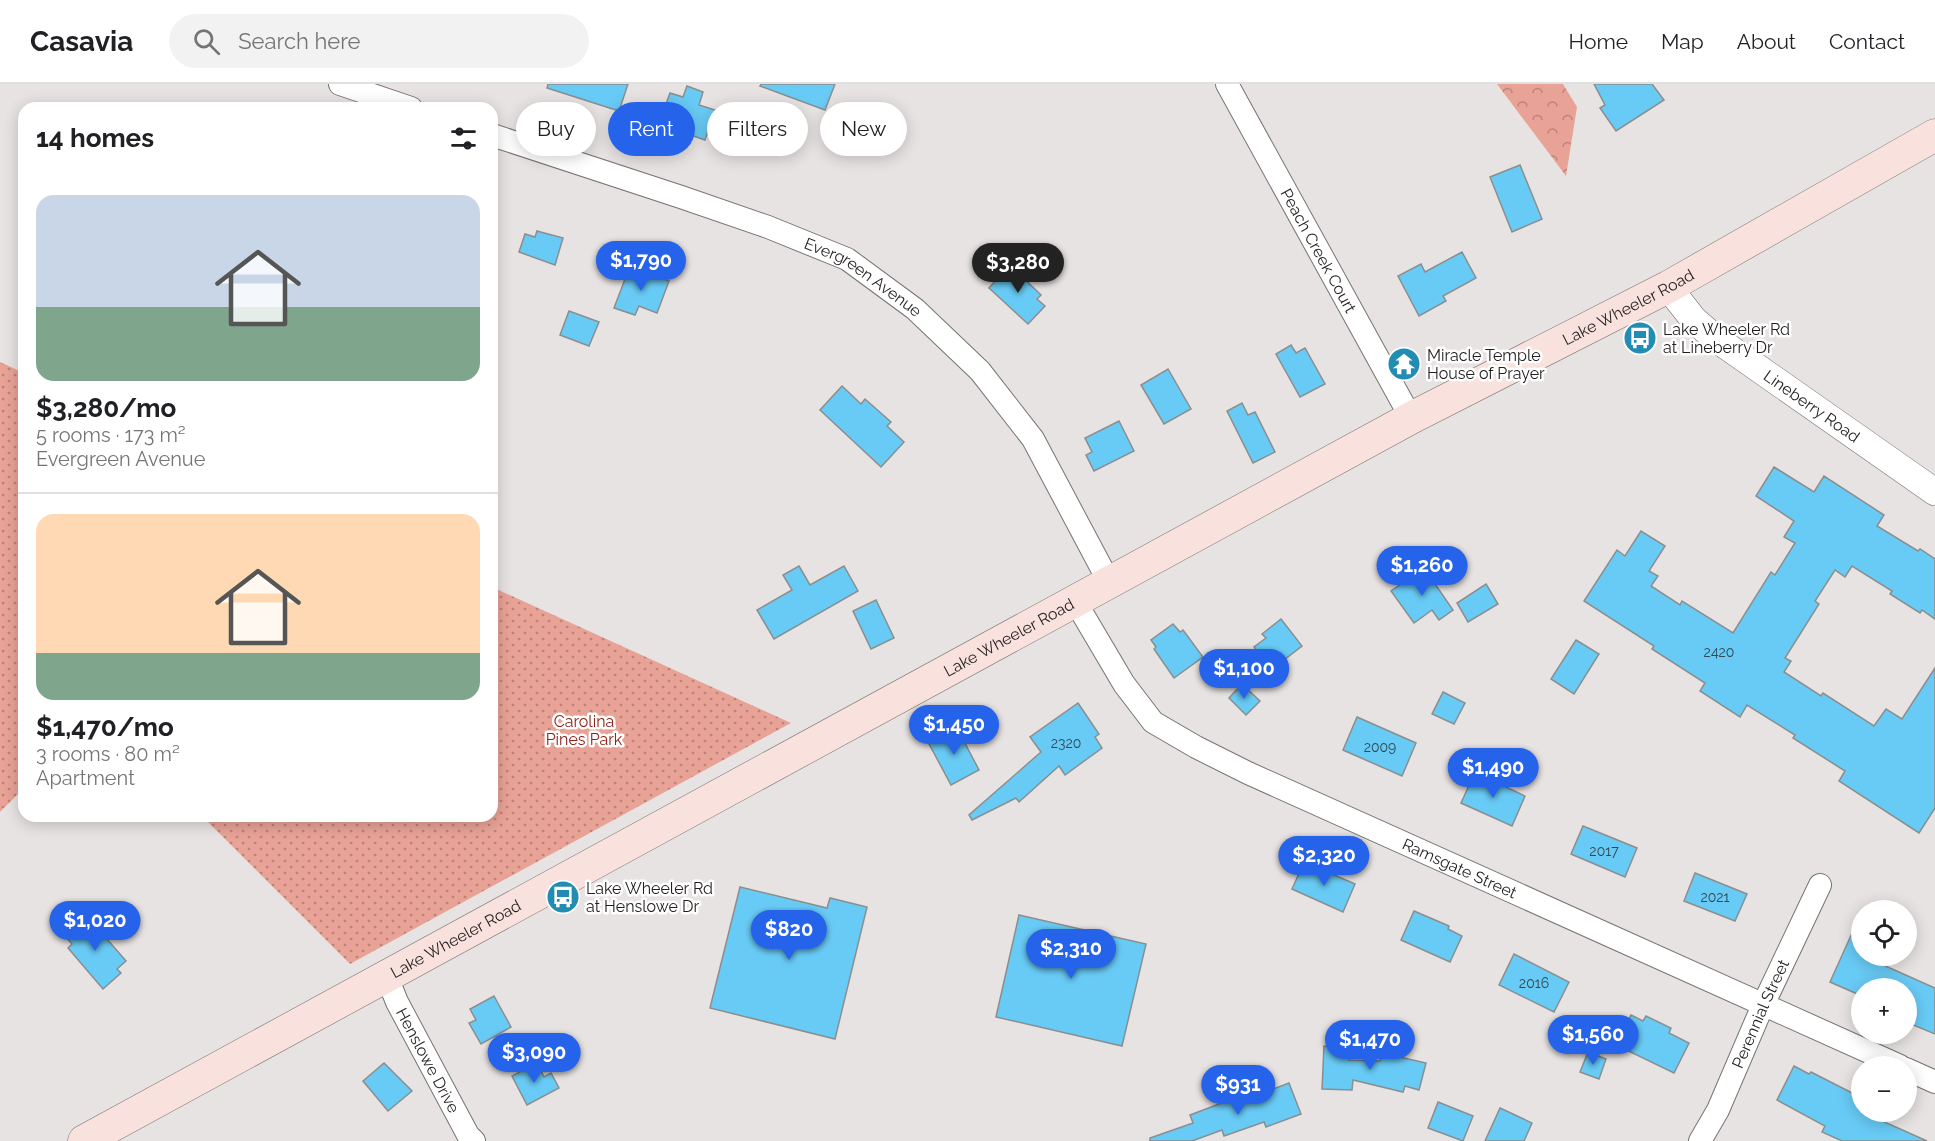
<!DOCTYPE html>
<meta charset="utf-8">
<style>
:root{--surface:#fff;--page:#f2f2f2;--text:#202124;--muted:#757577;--line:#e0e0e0;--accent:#2563eb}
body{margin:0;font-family:Raleway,sans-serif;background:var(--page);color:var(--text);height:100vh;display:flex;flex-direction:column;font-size:22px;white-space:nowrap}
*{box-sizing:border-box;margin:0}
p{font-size:20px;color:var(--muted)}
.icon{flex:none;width:33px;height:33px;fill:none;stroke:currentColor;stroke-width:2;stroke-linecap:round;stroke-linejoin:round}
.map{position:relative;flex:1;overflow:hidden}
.drawer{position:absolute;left:18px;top:18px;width:480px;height:720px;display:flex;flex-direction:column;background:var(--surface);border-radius:18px;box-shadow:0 3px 15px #0003}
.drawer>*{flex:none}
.top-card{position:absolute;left:516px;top:18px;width:570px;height:54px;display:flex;gap:12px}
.fabs{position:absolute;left:1851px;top:816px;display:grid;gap:12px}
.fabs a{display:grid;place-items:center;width:66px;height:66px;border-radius:50%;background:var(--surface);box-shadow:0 3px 15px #0003;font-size:30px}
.price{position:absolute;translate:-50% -51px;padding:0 14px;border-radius:21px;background:var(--accent);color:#fff;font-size:20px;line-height:39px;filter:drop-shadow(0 2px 3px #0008)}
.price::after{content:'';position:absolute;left:50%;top:36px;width:18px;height:14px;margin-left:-9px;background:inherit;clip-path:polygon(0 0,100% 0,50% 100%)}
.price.current{background:#222;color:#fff}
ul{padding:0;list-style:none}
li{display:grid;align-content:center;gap:12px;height:318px;padding:0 18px}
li+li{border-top:2px solid var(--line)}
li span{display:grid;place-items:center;height:186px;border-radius:18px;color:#555}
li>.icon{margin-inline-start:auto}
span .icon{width:108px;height:108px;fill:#fffc;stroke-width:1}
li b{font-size:26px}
h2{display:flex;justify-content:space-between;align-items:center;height:72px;padding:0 18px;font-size:26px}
.tag{padding:0 21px;border-radius:27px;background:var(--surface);box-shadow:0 3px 15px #0003;font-size:21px;line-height:54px}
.tag.current{background:var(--accent);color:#fff}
header{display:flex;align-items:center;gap:36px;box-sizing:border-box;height:84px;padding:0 30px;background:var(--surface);border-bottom:2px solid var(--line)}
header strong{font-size:28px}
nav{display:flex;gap:33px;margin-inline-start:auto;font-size:21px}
.search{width:420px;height:54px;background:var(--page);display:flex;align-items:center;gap:15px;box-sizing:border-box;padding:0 21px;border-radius:33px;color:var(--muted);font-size:22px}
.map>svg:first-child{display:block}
</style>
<header>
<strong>Casavia</strong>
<div class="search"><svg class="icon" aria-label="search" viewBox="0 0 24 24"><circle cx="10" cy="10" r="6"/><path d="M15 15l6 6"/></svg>Search here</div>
<nav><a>Home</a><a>Map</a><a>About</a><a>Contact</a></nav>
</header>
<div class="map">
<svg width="1935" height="1057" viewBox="0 0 1935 1057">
<defs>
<pattern id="forest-crowns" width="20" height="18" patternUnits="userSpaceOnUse" patternTransform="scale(1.5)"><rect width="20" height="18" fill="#e9a296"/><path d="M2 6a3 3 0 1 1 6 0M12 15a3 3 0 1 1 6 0" fill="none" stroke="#bc837a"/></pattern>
<pattern id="park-dots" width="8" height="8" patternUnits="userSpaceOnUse" patternTransform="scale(1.5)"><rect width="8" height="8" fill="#e9a296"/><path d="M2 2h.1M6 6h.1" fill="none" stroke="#bc837a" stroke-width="1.8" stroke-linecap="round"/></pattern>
</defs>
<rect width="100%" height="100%" fill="#e7e3e2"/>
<path fill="url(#forest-crowns)" d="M 1497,0 L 1563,0 L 1577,23 L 1566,92 Z"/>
<g fill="url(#park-dots)">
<path d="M 0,278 L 24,289 L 24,704 L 0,728 Z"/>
<path d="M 492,503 L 791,639 L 350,880 L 202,732 L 492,732 Z"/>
</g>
<g fill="#68cbf6" stroke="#8a8e8f" stroke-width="1.5">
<path d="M 548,0 L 628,0 L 619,27 L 547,4 Z"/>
<path d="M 761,0 L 835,0 L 825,26 L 760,2 Z"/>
<path d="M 1594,0 L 1652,0 L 1664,16 L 1616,47 L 1600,24 L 1605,21 Z"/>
<path d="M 687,2 L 703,8 L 699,21 L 715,26 L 705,56 L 659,40 L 670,9 L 683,13 Z"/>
<path d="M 1520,81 L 1542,135 L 1512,148 L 1490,93 Z"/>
<path d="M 537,147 L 563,154 L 555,181 L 519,168 L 525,150 L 535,153 Z"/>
<path d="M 1462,168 L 1476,194 L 1443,212 L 1446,217 L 1419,232 L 1398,192 L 1421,180 L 1425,188 Z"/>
<path d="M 1010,181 L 1041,211 L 1037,215 L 1045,222 L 1028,240 L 989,204 Z"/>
<path d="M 630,182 L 669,197 L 657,229 L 639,222 L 635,231 L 614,224 Z"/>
<path d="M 569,227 L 599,238 L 589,262 L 560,251 Z"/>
<path d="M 1291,261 L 1296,269 L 1305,264 L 1325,300 L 1300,313 L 1276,270 Z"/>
<path d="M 1168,285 L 1191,325 L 1164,340 L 1141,301 Z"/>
<path d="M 842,302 L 861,320 L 865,315 L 891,338 L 887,342 L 904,358 L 881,383 L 820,326 Z"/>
<path d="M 1242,319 L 1248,331 L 1255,328 L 1275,368 L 1253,379 L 1227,327 Z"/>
<path d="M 1119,337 L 1134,367 L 1094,387 L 1086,371 L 1092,368 L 1085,354 Z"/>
<path d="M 1774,383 L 1814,408 L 1824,392 L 1884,431 L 1877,442 L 1918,467 L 1920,465 L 1935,475 L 1935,535 L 1922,526 L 1920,529 L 1890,510 L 1892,507 L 1852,482 L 1845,493 L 1835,486 L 1815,517 L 1819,520 L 1785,574 L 1791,577 L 1784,588 L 1821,612 L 1823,609 L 1874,642 L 1886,625 L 1902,635 L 1935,584 L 1935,724 L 1919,749 L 1839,697 L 1845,687 L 1793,654 L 1795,651 L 1747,621 L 1740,633 L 1700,607 L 1705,599 L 1652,565 L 1654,562 L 1584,517 L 1617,466 L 1625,472 L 1641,447 L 1665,462 L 1649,487 L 1658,492 L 1651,502 L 1680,521 L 1682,517 L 1733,549 L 1771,488 L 1775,491 L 1795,459 L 1784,453 L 1794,437 L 1756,412 Z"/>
<path d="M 799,482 L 810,501 L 844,482 L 858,507 L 774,555 L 757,526 L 792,506 L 783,491 Z"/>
<path d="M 1424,484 L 1453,526 L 1439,536 L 1432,526 L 1414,539 L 1391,507 Z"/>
<path d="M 1486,500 L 1498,520 L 1468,538 L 1457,519 Z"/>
<path d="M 876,516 L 894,554 L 871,565 L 853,527 Z"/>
<path d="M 1281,535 L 1302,562 L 1271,586 L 1254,563 L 1266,554 L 1262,550 Z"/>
<path d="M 1173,540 L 1180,548 L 1183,546 L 1203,573 L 1174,594 L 1154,565 L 1156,563 L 1151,556 Z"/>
<path d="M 1576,556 L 1599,570 L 1574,610 L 1551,595 Z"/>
<path d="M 1242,600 L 1260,617 L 1246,631 L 1229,614 Z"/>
<path d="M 1443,608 L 1465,619 L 1454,640 L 1432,630 Z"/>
<path d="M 1078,619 L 1099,650 L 1095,653 L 1102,664 L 1065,691 L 1059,682 L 1019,718 L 1016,714 L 972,736 L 969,731 L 1041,668 L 1030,653 Z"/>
<path d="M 1357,633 L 1416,659 L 1402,692 L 1343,666 Z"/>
<path d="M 956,642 L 979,686 L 951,701 L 928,658 Z"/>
<path d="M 1475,688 L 1525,712 L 1512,742 L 1461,719 Z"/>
<path d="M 1583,742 L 1637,764 L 1625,793 L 1571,770 Z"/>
<path d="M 1304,778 L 1355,800 L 1343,828 L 1292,805 Z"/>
<path d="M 1695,789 L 1747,810 L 1735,837 L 1684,817 Z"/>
<path d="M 740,803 L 827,824 L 830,814 L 867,823 L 835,955 L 710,924 Z"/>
<path d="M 1414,827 L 1449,842 L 1448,845 L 1462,852 L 1450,878 L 1401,856 Z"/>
<path d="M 1862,827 L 1862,872 L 1884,872 L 1881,880 L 1935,904 L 1935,950 L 1906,938 L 1906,904 L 1862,904 L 1862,912 L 1830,898 Z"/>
<path d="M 86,831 L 126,877 L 117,885 L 121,889 L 103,905 L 68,864 L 72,860 L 64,851 Z"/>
<path d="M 1019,831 L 1146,860 L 1122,962 L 996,933 Z"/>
<path d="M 1514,870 L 1569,898 L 1554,928 L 1499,901 Z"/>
<path d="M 494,912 L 511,943 L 481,960 L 469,939 L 476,936 L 470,925 Z"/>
<path d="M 1631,931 L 1643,937 L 1646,932 L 1671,944 L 1669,949 L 1689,959 L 1674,989 L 1616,961 Z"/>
<path d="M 1324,962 L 1350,965 L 1349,976 L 1380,977 L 1382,969 L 1426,979 L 1419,1006 L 1405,1002 L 1403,1008 L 1353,996 L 1352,1006 L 1322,1005 Z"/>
<path d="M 1588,968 L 1606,975 L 1599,995 L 1580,988 Z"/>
<path d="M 384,979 L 412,1007 L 388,1027 L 363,997 Z"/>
<path d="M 537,979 L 544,993 L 551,989 L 559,1004 L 527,1021 L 512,992 Z"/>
<path d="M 1794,982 L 1809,990 L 1811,988 L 1862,1014 L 1862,1028 L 1927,1057 L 1842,1057 L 1822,1048 L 1825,1042 L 1777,1016 Z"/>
<path d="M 1289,999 L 1301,1030 L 1266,1043 L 1264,1038 L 1224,1052 L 1222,1046 L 1192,1057 L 1150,1057 L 1150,1054 L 1193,1039 L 1190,1031 L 1235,1014 L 1237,1019 Z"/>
<path d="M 1438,1018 L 1473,1032 L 1463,1057 L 1428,1044 Z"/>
<path d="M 1500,1024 L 1532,1039 L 1524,1057 L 1485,1057 Z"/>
</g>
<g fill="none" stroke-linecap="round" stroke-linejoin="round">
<g stroke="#777373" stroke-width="24">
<g id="minor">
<path d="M 340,0 L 411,24"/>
<path id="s1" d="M 1227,0 L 1411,334"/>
<path id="s2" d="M 492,51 L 681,113 L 768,143 L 847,175 L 915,225 L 980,287 L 1033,355 L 1109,498"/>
<path id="s3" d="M 1075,517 L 1124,600 L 1153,638 L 1196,663 L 1248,689 L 1900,982"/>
<path id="s4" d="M 387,893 L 397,918 L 468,1051 L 474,1057"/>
<path d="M 1906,985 L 1935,998"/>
<path id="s5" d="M 1700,1057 L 1718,1026 L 1763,921 L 1820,801"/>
</g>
</g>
<g stroke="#777373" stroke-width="28">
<g id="tertiary">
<path id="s6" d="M 1668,203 L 1694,236 L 1715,254 L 1935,408"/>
</g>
</g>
<g stroke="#777373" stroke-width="33">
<g id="secondary">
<path id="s7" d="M 84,1057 L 1411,334 L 1668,203 L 1935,51"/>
</g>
</g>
<use href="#minor" stroke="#fff" stroke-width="22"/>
<use href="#tertiary" stroke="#fff" stroke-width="27"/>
<use href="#secondary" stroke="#f9e1dd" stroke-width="32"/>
</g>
<defs>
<g id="bus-disc" transform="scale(1.725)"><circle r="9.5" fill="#228cb3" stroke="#fff"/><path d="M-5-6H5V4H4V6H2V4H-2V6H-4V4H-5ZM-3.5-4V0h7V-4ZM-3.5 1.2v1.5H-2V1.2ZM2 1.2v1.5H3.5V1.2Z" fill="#fff"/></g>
<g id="temple-disc" transform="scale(1.725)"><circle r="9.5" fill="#228cb3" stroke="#fff"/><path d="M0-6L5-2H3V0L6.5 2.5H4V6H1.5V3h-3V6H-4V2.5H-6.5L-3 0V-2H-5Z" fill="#fff"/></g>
</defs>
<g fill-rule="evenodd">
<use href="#bus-disc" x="1640" y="254"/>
<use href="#temple-disc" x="1404" y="280"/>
<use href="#bus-disc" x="563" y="813"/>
</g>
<g text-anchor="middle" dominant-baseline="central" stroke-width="5" stroke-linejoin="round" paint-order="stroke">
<g font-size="14" fill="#324954">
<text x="1719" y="568">2420</text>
<text x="1066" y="659">2320</text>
<text x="1380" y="663">2009</text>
<text x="1604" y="767">2017</text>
<text x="1715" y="813">2021</text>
<text x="1534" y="899">2016</text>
</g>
<g font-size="16" fill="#201e1e" stroke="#fff">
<text stroke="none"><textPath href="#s1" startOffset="190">Peach Creek Court</textPath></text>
<text stroke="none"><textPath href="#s2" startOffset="399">Evergreen Avenue</textPath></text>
<text stroke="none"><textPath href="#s7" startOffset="1755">Lake Wheeler Road</textPath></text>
<text stroke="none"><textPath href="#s6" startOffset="188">Lineberry Road</textPath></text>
<text stroke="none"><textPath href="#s7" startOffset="1053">Lake Wheeler Road</textPath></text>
<text stroke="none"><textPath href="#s3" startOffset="484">Ramsgate Street</textPath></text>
<text stroke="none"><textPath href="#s7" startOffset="423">Lake Wheeler Road</textPath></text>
<text stroke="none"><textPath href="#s5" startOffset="141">Perennial Street</textPath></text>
<text stroke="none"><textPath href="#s4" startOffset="93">Henslowe Drive</textPath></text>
</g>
<g font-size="16" fill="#201e1e" stroke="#fff" text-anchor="start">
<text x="1663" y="245">Lake Wheeler Rd<tspan x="1663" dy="18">at Lineberry Dr</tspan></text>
<text x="1427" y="271">Miracle Temple<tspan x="1427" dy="18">House of Prayer</tspan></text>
<text x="586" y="804">Lake Wheeler Rd<tspan x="586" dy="18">at Henslowe Dr</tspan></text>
</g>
<g font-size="16" fill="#8c241a" stroke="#fff">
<text x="584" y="637">Carolina<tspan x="584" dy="18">Pines Park</tspan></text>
</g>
</g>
</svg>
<div class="fabs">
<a><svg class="icon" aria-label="locate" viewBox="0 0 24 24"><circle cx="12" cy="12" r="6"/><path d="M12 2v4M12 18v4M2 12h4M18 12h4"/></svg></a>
<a>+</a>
<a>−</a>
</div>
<b class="price" style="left:641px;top:208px">$1,790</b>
<b class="price current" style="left:1018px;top:210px">$3,280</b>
<b class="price" style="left:1422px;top:513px">$1,260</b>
<b class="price" style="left:1244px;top:616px">$1,100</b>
<b class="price" style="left:954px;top:672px">$1,450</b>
<b class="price" style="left:1493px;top:715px">$1,490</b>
<b class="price" style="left:1324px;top:803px">$2,320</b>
<b class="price" style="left:95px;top:868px">$1,020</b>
<b class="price" style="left:789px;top:877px">$820</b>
<b class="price" style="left:1071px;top:896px">$2,310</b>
<b class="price" style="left:1593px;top:982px">$1,560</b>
<b class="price" style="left:1370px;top:987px">$1,470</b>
<b class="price" style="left:534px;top:1000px">$3,090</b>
<b class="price" style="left:1238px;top:1032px">$931</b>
<div class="top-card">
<a class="tag">Buy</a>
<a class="tag current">Rent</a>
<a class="tag">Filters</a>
<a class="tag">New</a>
</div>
<section class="drawer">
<h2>14 homes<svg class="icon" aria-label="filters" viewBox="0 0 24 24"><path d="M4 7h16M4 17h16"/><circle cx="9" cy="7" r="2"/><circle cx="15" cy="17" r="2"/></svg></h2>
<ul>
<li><span style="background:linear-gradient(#c9d6e8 60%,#7fa58c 0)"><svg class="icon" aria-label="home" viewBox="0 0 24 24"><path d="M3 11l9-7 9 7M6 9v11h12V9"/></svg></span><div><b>$3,280/mo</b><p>5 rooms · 173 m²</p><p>Evergreen Avenue</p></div></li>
<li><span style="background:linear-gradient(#ffd9b3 75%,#7fa58c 0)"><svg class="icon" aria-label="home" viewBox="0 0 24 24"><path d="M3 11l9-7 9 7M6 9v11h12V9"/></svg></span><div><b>$1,470/mo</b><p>3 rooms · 80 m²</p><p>Apartment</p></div></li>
</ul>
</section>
</div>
